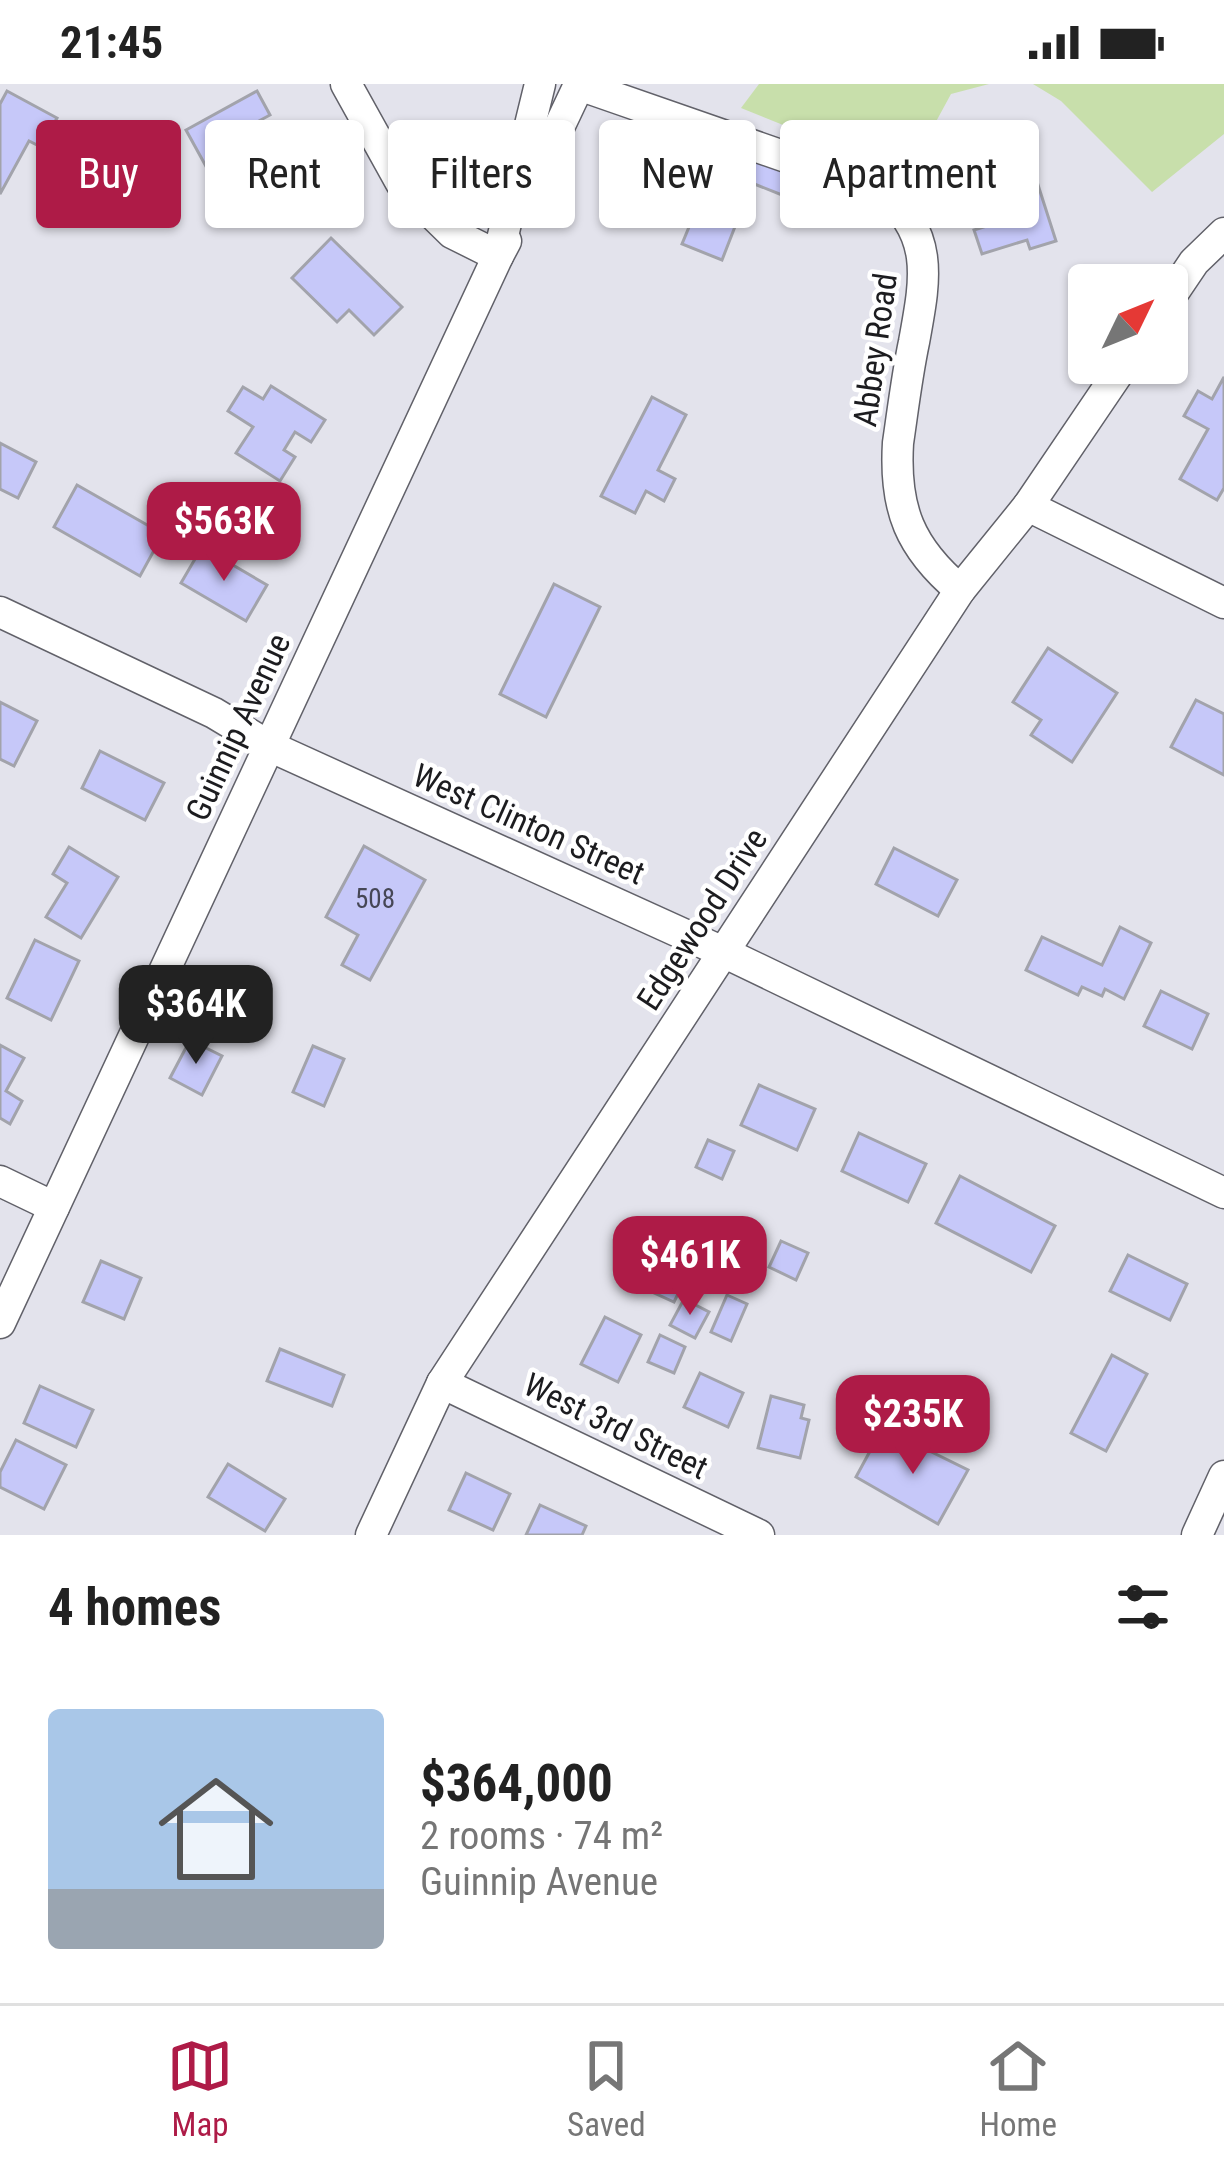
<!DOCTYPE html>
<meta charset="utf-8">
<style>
:root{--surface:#fff;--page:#f2f2f2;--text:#222;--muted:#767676;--line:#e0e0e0;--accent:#ae1b47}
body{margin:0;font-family:"Roboto Condensed",sans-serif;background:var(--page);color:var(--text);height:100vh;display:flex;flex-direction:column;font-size:45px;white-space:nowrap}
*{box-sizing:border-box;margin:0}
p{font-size:39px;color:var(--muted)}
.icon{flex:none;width:66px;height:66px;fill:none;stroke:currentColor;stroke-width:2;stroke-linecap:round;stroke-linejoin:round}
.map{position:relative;height:1451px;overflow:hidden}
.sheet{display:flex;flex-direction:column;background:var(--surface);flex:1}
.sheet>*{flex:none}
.banner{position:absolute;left:36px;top:36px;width:1152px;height:108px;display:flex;gap:24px}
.needle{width:78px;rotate:47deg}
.fabs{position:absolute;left:1068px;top:180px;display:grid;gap:24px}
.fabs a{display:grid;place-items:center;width:120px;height:120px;border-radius:12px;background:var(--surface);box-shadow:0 3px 9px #0004;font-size:60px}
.price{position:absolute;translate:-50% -102px;padding:0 27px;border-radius:24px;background:var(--accent);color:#fff;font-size:39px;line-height:78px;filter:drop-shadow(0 3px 6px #0008)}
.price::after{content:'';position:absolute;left:50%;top:72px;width:36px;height:27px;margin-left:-18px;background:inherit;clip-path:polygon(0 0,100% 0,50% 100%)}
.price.current{background:#222;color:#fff}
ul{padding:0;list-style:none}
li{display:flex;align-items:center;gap:36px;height:300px;padding:0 48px}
li span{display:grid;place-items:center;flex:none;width:336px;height:240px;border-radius:12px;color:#555}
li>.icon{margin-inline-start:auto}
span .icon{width:144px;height:144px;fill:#fffc;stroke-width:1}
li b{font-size:51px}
h2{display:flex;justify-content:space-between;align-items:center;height:144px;padding:0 48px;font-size:51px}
.tag{padding:0 42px;border-radius:12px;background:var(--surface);box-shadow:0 3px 9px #0004;font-size:42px;line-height:108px}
.tag.current{background:var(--accent);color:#fff}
.status{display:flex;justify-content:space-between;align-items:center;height:84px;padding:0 60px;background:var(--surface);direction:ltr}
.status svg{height:33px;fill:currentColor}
.tabs{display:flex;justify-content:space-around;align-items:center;height:168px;border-top:3px solid var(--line);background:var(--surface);font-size:33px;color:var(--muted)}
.tabs a{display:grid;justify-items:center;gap:6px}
.tabs .current{color:var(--accent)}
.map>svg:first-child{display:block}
</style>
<div class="status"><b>21:45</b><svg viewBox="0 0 49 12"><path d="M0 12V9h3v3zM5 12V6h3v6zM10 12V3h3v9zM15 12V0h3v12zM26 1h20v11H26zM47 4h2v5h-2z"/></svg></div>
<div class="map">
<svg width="1224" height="1451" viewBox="0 0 1224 1451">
<rect width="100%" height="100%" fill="#e3e3ec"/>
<g fill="#c8dfab">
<path d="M 759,0 L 989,0 L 951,10 L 907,91 L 741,24 Z"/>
<path d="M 1033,0 L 1224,0 L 1224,50 L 1152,108 L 1061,17 Z"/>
</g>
<g fill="#c6c8f9" stroke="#a2a3ab" stroke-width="3">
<path d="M 7,7 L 57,34 L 41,63 L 29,57 L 0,110 L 0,20 Z"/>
<path d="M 257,7 L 270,31 L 246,44 L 265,77 L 286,66 L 299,89 L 230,126 L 186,46 Z"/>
<path d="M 698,52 L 793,83 L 782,111 L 752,99 L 722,176 L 682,160 L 706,102 L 682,93 Z"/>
<path d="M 1005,54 L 1015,84 L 1031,79 L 1056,157 L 1030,165 L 1027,156 L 982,170 L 974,146 L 996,139 L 972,64 Z"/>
<path d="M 331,154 L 402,223 L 374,251 L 349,226 L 337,238 L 292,194 Z"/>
<path d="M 1224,293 L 1224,404 L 1217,416 L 1180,395 L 1208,345 L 1184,332 L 1198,307 L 1212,315 Z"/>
<path d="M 271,302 L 325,336 L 311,358 L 295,348 L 284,366 L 295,373 L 280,397 L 236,369 L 253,343 L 228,327 L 243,303 L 263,315 Z"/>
<path d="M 652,313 L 686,331 L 658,386 L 675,395 L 664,417 L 646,407 L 635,429 L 601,412 Z"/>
<path d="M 0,359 L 36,378 L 18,414 L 0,405 Z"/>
<path d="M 77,401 L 163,450 L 140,492 L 54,443 Z"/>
<path d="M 202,463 L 267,501 L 246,537 L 181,499 Z"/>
<path d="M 554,500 L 600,523 L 546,633 L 500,610 Z"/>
<path d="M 1048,564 L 1117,609 L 1072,678 L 1031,651 L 1041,636 L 1013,618 Z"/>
<path d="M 1196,616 L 1224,630 L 1224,691 L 1171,663 Z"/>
<path d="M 0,618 L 37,637 L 14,682 L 0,675 Z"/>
<path d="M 100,667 L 164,699 L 145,736 L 82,704 Z"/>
<path d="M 364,762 L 425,796 L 370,896 L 342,881 L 358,851 L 326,833 Z"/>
<path d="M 69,763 L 118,793 L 81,854 L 46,833 L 67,799 L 53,790 Z"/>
<path d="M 894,764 L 957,796 L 938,832 L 876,800 Z"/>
<path d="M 1120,843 L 1151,859 L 1124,915 L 1105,905 L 1102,912 L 1082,903 L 1078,911 L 1026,886 L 1042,853 L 1102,881 Z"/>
<path d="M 35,856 L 79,877 L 51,936 L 7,914 Z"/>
<path d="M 1161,907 L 1208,930 L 1192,965 L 1144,942 Z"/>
<path d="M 190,956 L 222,972 L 202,1011 L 170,994 Z"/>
<path d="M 0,961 L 24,974 L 6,1007 L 22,1017 L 10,1040 L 0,1034 Z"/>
<path d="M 313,962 L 344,975 L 324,1022 L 293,1008 Z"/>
<path d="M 759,1001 L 815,1025 L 797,1066 L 741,1041 Z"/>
<path d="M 859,1049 L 926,1080 L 908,1118 L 842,1087 Z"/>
<path d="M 708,1056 L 734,1067 L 722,1095 L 696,1083 Z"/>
<path d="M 960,1092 L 1055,1142 L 1031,1188 L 936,1139 Z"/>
<path d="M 781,1157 L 808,1169 L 796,1196 L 769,1183 Z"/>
<path d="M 646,1159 L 692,1181 L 674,1218 L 628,1197 Z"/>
<path d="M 1128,1171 L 1187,1200 L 1170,1236 L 1110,1207 Z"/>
<path d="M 101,1177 L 141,1194 L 124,1235 L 83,1218 Z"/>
<path d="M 727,1211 L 747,1220 L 731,1257 L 711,1248 Z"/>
<path d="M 684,1215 L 709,1228 L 695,1254 L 670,1241 Z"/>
<path d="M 605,1233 L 641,1251 L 618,1298 L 581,1280 Z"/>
<path d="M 660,1251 L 685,1263 L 674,1289 L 648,1278 Z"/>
<path d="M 280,1265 L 344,1291 L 332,1322 L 267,1297 Z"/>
<path d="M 1112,1271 L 1147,1290 L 1106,1367 L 1071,1349 Z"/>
<path d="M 700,1289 L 743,1309 L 728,1343 L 684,1323 Z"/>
<path d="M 40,1302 L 93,1326 L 76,1363 L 24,1339 Z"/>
<path d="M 771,1312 L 804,1321 L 801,1334 L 809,1336 L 800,1374 L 758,1364 Z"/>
<path d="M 895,1350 L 968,1386 L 938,1440 L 856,1393 L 875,1358 L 886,1365 Z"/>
<path d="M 16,1356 L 66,1381 L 44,1425 L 0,1403 L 0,1388 Z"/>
<path d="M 228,1380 L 285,1415 L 265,1447 L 208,1413 Z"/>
<path d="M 466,1389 L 510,1410 L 493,1446 L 449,1426 Z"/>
<path d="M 540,1421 L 586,1442 L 582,1451 L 526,1451 Z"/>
</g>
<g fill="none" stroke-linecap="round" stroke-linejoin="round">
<g stroke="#616169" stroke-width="33">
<g id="minor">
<path d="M 346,0 L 401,99 L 452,149 L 498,172 L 506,157"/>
<path d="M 526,113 L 579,1 L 881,106 C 936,150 925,197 914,258 C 907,291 903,325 898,359 C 894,425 910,464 960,506"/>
<path d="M 1167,218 L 1194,178 L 1224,149"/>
<path d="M 1028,422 L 1224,519"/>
<path d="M 0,528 L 214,629 L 269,662 L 723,868 L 1224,1109"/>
<path d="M 0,1097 L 54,1123"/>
<path d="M 0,1239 L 498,172 L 540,0"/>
<path d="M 442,1299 L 759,1451"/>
<path d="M 371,1451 L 442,1299 L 960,506 L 1028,422 L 1125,279"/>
<path d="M 1197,1451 L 1224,1392"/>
</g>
</g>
<use href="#minor" stroke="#fff" stroke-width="30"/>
</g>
<g text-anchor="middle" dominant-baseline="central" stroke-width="9" stroke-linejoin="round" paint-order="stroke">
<g font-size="27" fill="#464756">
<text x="375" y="815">508</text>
</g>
<g font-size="33" fill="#1c1c1f" stroke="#fff">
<text transform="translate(875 266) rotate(-82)">Abbey Road</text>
<text transform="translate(238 643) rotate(-65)">Guinnip Avenue</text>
<text transform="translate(529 740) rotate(24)">West Clinton Street</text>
<text transform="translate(702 835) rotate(-57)">Edgewood Drive</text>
<text transform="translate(616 1342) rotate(26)">West 3rd Street</text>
</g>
</g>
</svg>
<div class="fabs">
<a><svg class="needle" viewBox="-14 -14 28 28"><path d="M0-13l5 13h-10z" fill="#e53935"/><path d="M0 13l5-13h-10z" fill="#767676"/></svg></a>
</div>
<b class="price" style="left:224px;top:500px">$563K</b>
<b class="price current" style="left:196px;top:983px">$364K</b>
<b class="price" style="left:690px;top:1234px">$461K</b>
<b class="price" style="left:913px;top:1393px">$235K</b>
<div class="banner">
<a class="tag current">Buy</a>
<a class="tag">Rent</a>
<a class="tag">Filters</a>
<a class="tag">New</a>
<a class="tag">Apartment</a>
</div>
</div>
<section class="sheet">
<h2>4 homes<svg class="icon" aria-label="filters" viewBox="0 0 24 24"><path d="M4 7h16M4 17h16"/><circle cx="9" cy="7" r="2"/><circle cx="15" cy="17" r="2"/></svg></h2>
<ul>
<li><span style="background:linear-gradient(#a9c7e8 75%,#9aa5b1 0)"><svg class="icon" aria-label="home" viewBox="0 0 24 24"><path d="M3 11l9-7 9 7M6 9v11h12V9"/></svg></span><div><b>$364,000</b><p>2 rooms · 74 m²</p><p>Guinnip Avenue</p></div></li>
</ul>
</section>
<nav class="tabs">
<a class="current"><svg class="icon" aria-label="map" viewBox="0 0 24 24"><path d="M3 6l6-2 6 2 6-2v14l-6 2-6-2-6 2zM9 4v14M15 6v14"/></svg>Map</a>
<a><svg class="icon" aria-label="saved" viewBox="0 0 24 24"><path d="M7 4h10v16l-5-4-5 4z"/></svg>Saved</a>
<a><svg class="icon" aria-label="home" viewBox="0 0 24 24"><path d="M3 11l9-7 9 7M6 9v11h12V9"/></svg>Home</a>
</nav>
